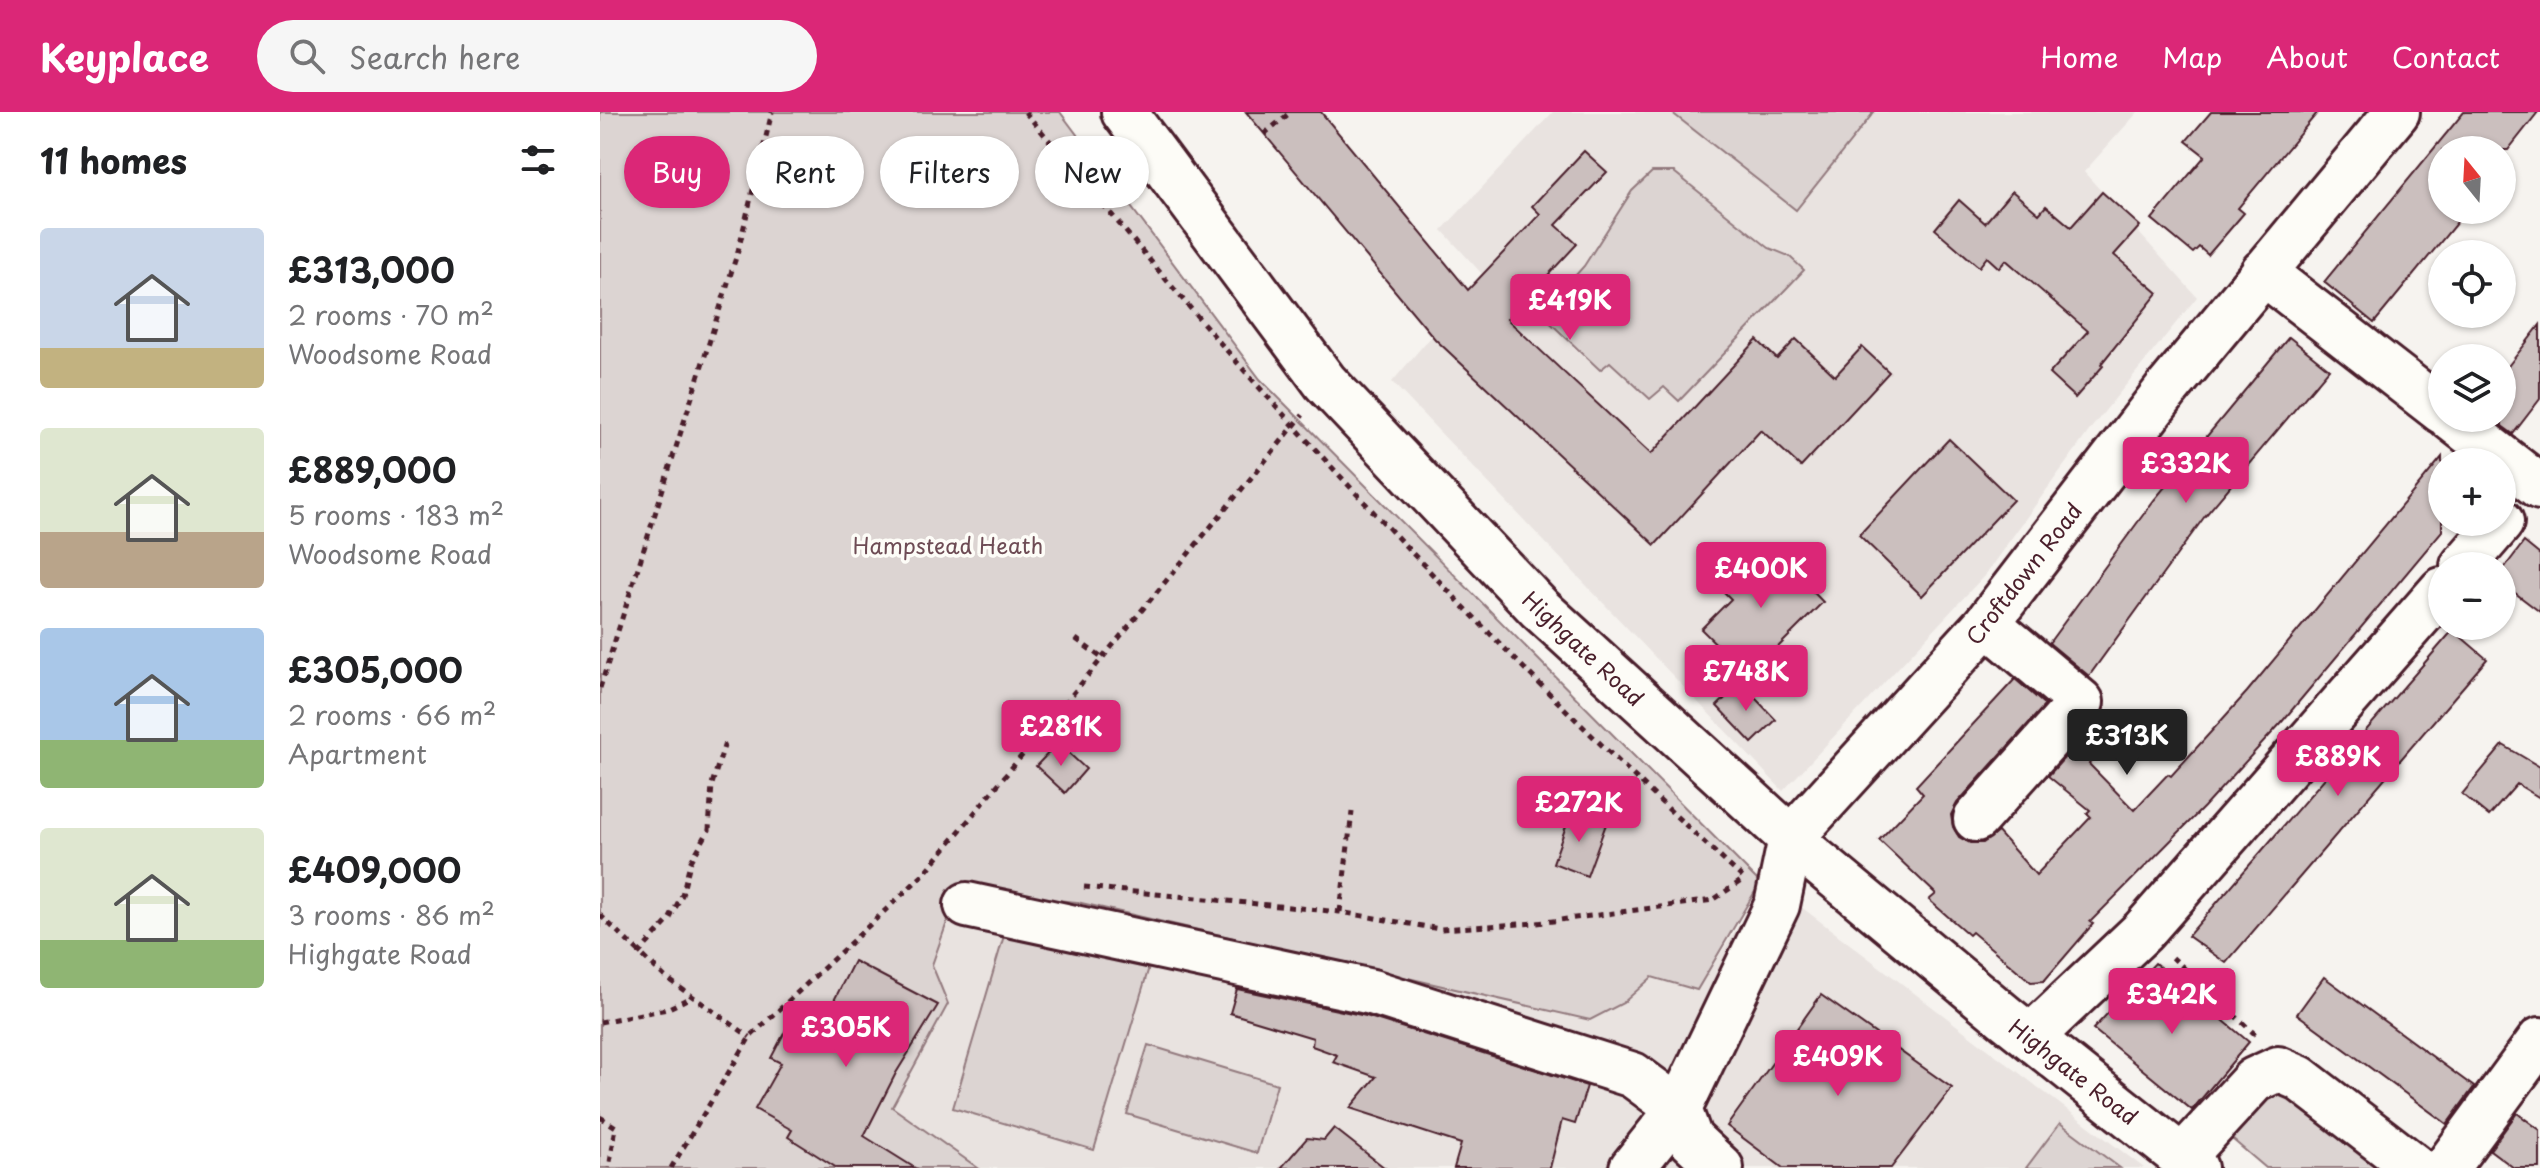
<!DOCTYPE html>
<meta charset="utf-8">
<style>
:root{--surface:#fff;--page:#f6f6f6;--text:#202124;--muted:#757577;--accent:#db2777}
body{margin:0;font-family:"Playpen Sans",sans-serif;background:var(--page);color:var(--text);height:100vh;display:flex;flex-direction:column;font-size:30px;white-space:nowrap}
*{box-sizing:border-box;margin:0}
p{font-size:26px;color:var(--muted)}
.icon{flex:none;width:44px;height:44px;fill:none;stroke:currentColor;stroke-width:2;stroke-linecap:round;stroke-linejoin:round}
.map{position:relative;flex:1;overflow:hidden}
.drawer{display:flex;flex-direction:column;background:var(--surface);width:600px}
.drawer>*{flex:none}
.top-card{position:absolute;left:24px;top:24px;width:760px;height:72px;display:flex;gap:16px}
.needle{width:52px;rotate:342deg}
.fabs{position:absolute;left:1828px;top:24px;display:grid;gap:16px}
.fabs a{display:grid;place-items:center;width:88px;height:88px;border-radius:50%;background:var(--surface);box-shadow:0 2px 6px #0004;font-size:40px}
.price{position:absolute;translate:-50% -68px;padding:0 18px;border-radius:8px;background:var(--accent);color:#fff;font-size:26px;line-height:52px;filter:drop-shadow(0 2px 4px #0008)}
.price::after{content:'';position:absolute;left:50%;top:48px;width:24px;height:18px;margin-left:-12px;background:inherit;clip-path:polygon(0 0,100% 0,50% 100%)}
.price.current{background:#222;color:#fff}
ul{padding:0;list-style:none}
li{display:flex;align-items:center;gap:24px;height:200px;padding:0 40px}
li span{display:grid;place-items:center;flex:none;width:224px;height:160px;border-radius:8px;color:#555}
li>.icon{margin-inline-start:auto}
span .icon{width:96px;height:96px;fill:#fffc;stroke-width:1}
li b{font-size:34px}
h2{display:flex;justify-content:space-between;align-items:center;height:96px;padding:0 40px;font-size:34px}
.tag{padding:0 28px;border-radius:36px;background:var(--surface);box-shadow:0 2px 6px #0004;font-size:28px;line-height:72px}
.tag.current{background:var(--accent);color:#fff}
header{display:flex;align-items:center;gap:48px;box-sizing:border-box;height:112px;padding:0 40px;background:var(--accent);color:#fff}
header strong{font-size:38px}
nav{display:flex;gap:44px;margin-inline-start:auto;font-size:28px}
.search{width:560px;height:72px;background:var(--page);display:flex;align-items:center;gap:20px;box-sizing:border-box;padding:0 28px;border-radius:44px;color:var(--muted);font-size:30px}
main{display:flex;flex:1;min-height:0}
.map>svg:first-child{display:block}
</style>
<header>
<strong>Keyplace</strong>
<div class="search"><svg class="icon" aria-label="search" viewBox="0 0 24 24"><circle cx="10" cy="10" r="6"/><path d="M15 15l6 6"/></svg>Search here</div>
<nav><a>Home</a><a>Map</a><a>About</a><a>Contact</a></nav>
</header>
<main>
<section class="drawer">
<h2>11 homes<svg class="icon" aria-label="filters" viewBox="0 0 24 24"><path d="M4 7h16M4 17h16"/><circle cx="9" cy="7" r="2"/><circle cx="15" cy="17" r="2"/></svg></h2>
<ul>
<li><span style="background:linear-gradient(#c9d6e8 75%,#c2b280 0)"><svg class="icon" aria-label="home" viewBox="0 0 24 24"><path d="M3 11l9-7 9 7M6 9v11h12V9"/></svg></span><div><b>£313,000</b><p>2 rooms · 70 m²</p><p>Woodsome Road</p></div></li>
<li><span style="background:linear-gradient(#dfe7d0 65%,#b9a48a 0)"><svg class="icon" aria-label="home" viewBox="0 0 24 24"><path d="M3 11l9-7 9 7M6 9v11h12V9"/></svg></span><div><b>£889,000</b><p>5 rooms · 183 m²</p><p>Woodsome Road</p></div></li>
<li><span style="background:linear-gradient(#a9c7e8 70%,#8fb573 0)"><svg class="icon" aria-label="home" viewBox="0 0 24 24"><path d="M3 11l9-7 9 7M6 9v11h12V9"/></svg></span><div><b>£305,000</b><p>2 rooms · 66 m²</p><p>Apartment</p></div></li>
<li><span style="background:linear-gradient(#dfe7d0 70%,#8fb573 0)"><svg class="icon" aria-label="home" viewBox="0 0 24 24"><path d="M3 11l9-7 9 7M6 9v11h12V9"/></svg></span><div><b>£409,000</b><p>3 rooms · 86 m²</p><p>Highgate Road</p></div></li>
</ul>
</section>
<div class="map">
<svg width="1940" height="1056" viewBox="0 0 1940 1056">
<rect width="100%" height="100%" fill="#f6f3ef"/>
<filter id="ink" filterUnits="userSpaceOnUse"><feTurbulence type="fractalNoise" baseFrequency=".0125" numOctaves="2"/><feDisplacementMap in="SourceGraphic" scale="16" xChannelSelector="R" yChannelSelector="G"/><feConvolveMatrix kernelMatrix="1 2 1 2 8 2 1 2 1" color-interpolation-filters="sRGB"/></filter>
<g filter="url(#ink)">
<g fill="#e9e3e0">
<path d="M 953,0 L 1538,0 L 1484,60 L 1597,185 L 1492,315 L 1384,464 L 1183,679 L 792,270 L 883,163 L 842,118 Z"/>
<path d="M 1167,769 L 1544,1056 L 378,1056 L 292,995 L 348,892 L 332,853 L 358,779 L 477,790 L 990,908 L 1023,891 L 1052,865 L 1097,878 Z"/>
</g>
<g fill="#dcd4d2" stroke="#937a7e" stroke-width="2">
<path d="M 0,0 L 460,0 L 660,267 L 1160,771 L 1097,878 L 1052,865 L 1023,891 L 990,908 L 477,790 L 358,779 L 332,853 L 348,892 L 292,995 L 378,1056 L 0,1056 Z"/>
<path d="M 1071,0 L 1274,0 L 1196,98 Z"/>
<path d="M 1052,60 L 1074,60 L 1169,136 L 1189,144 L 1204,158 L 1079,289 L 1064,275 L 1050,287 L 1010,250 L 1000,258 L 941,202 L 984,154 L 1032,79 Z"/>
<path d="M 408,810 L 550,852 L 494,1038 L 353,996 Z"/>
<path d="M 548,933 L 677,972 L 657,1041 L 527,1002 Z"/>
<path d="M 1678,981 L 1702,982 L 1796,1056 L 1666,1056 L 1632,1027 L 1631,1018 L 1659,989 Z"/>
<path d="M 1460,1011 L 1520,1056 L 1426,1056 Z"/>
</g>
<g fill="#cbbfbe" stroke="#4a1f2b" stroke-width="2">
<path d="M 646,0 L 721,0 L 868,178 L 940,102 L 932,94 L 984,39 L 1007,60 L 956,113 L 977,132 L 907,207 L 1051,342 L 1157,228 L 1177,247 L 1196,227 L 1235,264 L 1262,235 L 1289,260 L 1201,355 L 1161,318 L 1055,433 L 835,227 Z"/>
<path d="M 1611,0 L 1718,0 L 1638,96 L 1644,101 L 1608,143 L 1599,135 L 1593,141 L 1552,107 L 1605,44 L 1586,29 Z"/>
<path d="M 1864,0 L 1938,0 L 1908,38 L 1842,38 L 1842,98 L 1867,98 L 1774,211 L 1724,170 Z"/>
<path d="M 1412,79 L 1439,102 L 1446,94 L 1471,115 L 1502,80 L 1540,114 L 1514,143 L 1558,181 L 1501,252 L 1503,254 L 1475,286 L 1449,262 L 1488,219 L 1406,148 L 1399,156 L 1387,145 L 1379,155 L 1335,117 L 1359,88 L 1385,111 Z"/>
<path d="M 1940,213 L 1940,287 L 1913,322 L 1902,314 L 1902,262 Z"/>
<path d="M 1689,225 L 1729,257 L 1605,404 L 1489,564 L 1449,531 L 1554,388 Z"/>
<path d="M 1349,327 L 1413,388 L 1322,484 L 1259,423 Z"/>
<path d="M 1842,345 L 1842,419 L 1681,611 L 1604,695 L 1490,810 L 1493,812 L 1444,869 L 1431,870 L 1372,820 L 1369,823 L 1329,788 L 1336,782 L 1279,728 L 1323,682 L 1316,674 L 1415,567 L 1445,593 L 1357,691 L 1351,703 L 1353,715 L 1359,725 L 1370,731 L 1383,731 L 1398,720 L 1436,763 L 1491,705 L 1487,701 L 1490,698 L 1448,664 L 1501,605 L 1516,618 L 1489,652 L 1534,698 L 1568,662 L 1571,664 L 1647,580 Z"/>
<path d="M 1924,430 L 1940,443 L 1940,500 L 1902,471 L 1902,459 Z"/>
<path d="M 1175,433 L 1190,448 L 1192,458 L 1223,490 L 1149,564 L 1101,517 L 1131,487 L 1122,478 L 1164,435 Z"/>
<path d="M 1853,518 L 1887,547 L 1626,851 L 1588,824 Z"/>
<path d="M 1141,571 L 1176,608 L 1152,631 L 1117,594 Z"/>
<path d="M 458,631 L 486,657 L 465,681 L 436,654 Z"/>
<path d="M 1903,633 L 1940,655 L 1940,686 L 1917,672 L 1889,704 L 1862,682 Z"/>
<path d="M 971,700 L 1006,712 L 987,764 L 953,751 Z"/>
<path d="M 254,849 L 338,893 L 296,961 L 264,1024 L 315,1056 L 237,1056 L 188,1025 L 192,1018 L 155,997 L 181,951 L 171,946 L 191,908 L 217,922 Z"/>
<path d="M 1555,851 L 1649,930 L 1592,998 L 1493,917 Z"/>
<path d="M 1724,865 L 1874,975 L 1847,1012 L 1697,902 Z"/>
<path d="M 637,877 L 766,904 L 987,974 L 975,1012 L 962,1008 L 950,1056 L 854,1056 L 861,1032 L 750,996 L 776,965 L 733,950 L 737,943 L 712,934 L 713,926 L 630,901 Z"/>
<path d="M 1221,883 L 1352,976 L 1291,1056 L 1183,1056 L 1127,1014 Z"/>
<path d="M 1917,1001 L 1940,1018 L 1940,1056 L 1914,1056 L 1890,1038 Z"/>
<path d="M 734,1016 L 785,1056 L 681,1056 L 707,1026 L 724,1028 Z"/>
</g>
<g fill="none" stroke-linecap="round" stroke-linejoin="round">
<g stroke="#4a1f2b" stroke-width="50">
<g id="minor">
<path d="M 524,0 L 725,270 L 940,497 L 1207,741 L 1405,905 L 1595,1056"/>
<path d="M 1663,160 L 1842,299"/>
<path d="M 1851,306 L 1940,375"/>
<path d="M 1863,454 L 1901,410"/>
<path d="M 1376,707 L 1481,590 L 1387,511"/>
<path d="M 367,793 L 772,880 L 1033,963 L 1079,997 L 1032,1056"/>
<path d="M 1431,925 L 1543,819 L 1842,478"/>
<path d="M 1583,1045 L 1654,968 L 1678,957 L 1699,966 L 1816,1056"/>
<path d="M 1121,1056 L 1090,1027 L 1079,997 L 1177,793 L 1191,726 L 1387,511 L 1568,276 L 1797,0"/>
<path d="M 1846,1056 L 1940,928"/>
</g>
</g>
<g stroke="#4a1f2b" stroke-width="5" stroke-dasharray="6 6" stroke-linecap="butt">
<path d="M 425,0 C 515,105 602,214 696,316 C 838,472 987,624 1143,766"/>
<path d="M 664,22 L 691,0"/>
<path d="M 476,527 L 503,547"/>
<path d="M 0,576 L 138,139 L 172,0"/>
<path d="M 484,775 L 740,800 L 840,817 L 937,811 L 1113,788 L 1144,767"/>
<path d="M 740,800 L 752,700"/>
<path d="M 0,803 L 65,865 L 150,925"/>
<path d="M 38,842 L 69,808 L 82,783 L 90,751 L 109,718 L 112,672 L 125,631"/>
<path d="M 1572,845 L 1658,925"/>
<path d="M 0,910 L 67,897 L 91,885"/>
<path d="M 0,1005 L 16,1015 L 9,1056"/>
<path d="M 71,1056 L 150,925 L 324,762 L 703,303"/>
</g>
<use href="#minor" stroke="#fdfcf7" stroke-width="44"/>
</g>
</g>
<g text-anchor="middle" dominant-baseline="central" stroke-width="7" stroke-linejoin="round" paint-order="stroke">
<g font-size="22" fill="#6e4c55" stroke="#fdfcf7">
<text x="348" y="432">Hampstead Heath</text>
</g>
<g font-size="22" fill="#4a1f2b" stroke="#fdfcf7">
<text transform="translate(1423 461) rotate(-52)">Croftdown Road</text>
<text transform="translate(984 536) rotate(43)">Highgate Road</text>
<text transform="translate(1474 959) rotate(38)">Highgate Road</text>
</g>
</g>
</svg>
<div class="fabs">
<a><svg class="needle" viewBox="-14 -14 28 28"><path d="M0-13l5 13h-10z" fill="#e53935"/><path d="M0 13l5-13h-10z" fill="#757577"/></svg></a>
<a><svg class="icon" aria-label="locate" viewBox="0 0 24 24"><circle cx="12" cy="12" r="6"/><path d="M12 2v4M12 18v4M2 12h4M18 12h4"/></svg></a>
<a><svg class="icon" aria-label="layers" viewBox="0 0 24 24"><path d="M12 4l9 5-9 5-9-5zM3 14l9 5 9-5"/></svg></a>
<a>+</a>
<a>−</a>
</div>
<b class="price" style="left:970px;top:230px">£419K</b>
<b class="price" style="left:1586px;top:393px">£332K</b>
<b class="price" style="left:1161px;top:498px">£400K</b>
<b class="price" style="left:1146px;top:601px">£748K</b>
<b class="price" style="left:461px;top:656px">£281K</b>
<b class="price current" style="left:1527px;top:665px">£313K</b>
<b class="price" style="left:1738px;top:686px">£889K</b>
<b class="price" style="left:979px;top:732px">£272K</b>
<b class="price" style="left:1572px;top:924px">£342K</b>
<b class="price" style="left:246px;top:957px">£305K</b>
<b class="price" style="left:1238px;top:986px">£409K</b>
<div class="top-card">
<a class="tag current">Buy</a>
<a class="tag">Rent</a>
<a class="tag">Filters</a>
<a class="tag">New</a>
</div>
</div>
</main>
